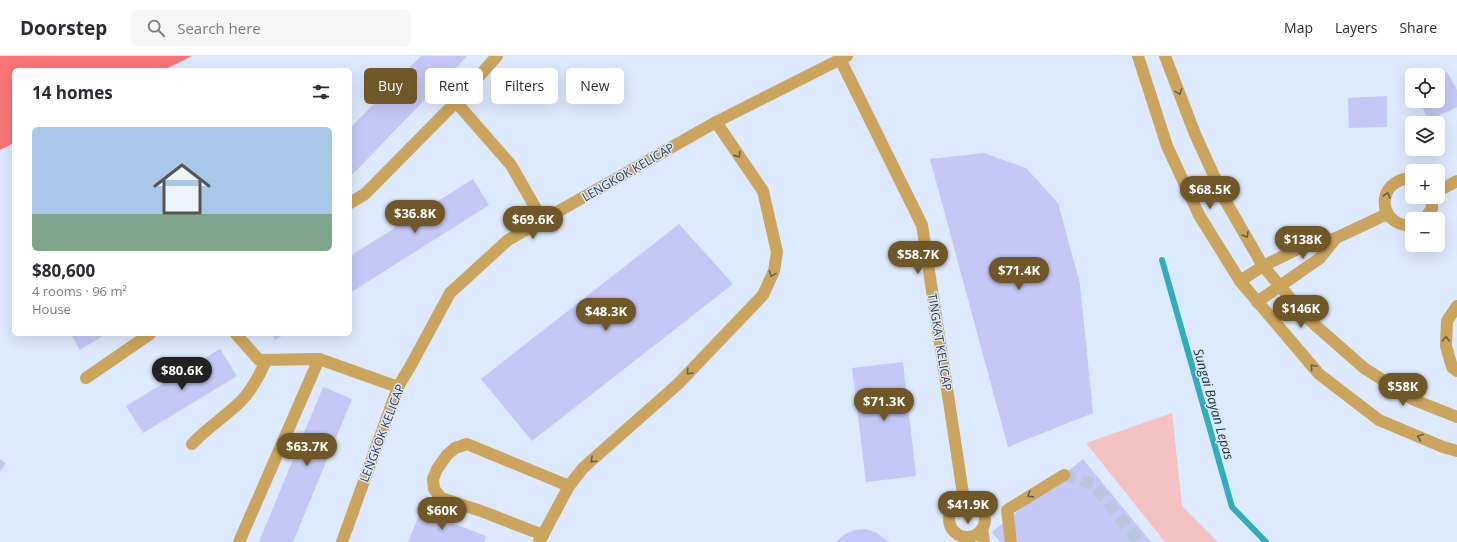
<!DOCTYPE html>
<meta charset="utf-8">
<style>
:root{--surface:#fff;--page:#f7f7f7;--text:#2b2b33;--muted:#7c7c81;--line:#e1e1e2;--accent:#6f5727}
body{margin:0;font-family:"Open Sans",sans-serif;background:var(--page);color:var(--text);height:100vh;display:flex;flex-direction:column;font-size:15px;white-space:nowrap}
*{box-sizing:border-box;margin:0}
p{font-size:13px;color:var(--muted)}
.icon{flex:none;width:22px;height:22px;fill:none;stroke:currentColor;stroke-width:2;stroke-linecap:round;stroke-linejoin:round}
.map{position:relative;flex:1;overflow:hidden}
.panel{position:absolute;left:12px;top:12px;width:340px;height:268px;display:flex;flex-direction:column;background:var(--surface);border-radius:6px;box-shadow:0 4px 16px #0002}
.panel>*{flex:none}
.top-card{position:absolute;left:364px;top:12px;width:380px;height:36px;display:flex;gap:8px}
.buttons{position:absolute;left:1405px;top:12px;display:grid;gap:8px}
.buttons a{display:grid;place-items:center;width:40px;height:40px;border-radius:6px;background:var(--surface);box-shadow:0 4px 16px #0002;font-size:20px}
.price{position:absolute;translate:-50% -34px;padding:0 9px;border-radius:14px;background:var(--accent);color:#fff;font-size:13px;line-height:26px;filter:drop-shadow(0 1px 2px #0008)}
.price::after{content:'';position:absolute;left:50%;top:24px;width:12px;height:9px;margin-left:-6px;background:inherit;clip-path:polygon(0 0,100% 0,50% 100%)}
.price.selected{background:#222;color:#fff}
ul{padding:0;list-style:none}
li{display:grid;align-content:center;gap:8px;height:212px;padding:0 20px}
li+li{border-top:1px solid var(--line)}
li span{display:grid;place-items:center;height:124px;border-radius:6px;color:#555}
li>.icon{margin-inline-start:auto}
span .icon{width:72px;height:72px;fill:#fffc;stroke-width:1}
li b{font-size:17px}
h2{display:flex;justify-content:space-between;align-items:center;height:48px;padding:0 20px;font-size:17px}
.pill{padding:0 14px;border-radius:6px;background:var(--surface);box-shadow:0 4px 16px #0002;font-size:14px;line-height:36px}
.pill.selected{background:var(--accent);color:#fff}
header{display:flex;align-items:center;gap:24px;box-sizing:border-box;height:56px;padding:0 20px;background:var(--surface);border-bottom:1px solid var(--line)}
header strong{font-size:19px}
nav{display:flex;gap:22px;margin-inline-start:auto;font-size:14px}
.search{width:280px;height:36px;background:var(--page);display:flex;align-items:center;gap:10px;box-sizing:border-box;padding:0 14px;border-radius:6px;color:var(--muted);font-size:15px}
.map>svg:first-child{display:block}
</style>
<header>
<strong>Doorstep</strong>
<div class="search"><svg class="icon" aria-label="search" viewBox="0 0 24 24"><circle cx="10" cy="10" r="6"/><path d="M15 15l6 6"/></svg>Search here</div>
<nav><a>Map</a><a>Layers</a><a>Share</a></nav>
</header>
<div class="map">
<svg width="1457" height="486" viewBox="0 0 1457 486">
<rect width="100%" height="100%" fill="#dde9fe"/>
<path fill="#f4c2c0" d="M 1172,357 L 1182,450 L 1218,486 L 1165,486 L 1086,387 Z"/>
<path fill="#fb7576" d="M 0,0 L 192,0 L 164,14 L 14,14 L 14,87 L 0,94 Z"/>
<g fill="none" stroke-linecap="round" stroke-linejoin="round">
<path stroke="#31adba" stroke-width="6" d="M 1162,204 L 1232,451 L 1266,486"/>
</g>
<g fill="#c5c8f6">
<path d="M 421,0 L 467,0 L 350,121 L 350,72 Z"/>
<path d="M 1447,16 L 1457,34 L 1457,51 L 1429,64 L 1419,45 L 1438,45 L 1438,20 Z"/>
<path d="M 1387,40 L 1387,71 L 1349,72 L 1348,42 Z"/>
<path d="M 984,97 L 1026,112 L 1058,147 L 1080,228 L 1093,357 L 1008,391 L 930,103 Z"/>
<path d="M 473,123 L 489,149 L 350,237 L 350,200 Z"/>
<path d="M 679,168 L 733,228 L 532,385 L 481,323 Z"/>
<path d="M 71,278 L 106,278 L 80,294 Z"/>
<path d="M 271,278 L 285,278 L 275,284 Z"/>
<path d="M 220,293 L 237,320 L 143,377 L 126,350 Z"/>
<path d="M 903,306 L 916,420 L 866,426 L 852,312 Z"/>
<path d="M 323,331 L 352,343 L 293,486 L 259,486 Z"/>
<path d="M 0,403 L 6,407 L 0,416 Z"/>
<path d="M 1083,403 L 1151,486 L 1000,486 L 992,476 Z"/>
<path d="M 421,455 L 486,480 L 484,486 L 408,486 Z"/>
<path d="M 866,473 L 877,477 L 889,486 L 836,486 L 845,478 L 855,474 Z"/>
</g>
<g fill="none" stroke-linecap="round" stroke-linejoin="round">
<path stroke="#bac6db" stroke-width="12" stroke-dasharray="12 6" stroke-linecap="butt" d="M 1064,419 L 1093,428 L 1139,486"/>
<g stroke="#cba55d" stroke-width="12">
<path d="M 1138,0 L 1167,90 L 1199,159 L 1240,225 L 1319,318 L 1379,364 L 1443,391 L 1457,395"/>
<path d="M 1165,0 L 1195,78 L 1225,144 L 1263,210 L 1306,261 L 1364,312 L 1414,344 L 1457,361"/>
<path d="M 840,3 L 922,169 L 964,444"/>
<path d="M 456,46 L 511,109 L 543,165"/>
<path d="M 1412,122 C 1376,123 1375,169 1412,170"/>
<path d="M 1438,135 L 1457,125"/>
<path d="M 350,147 L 365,138 L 456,46 L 497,0"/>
<path d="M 1425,163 L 1432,152 L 1432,141"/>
<path d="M 1240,225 L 1263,210 L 1308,188 L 1336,182 L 1387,158"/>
<path d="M 1257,246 L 1320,202 L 1336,182"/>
<path d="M 1457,250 L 1447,265 L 1446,290 L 1452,311 L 1457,315"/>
<path d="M 236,278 L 259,304 L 319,303 L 398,331"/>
<path d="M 86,322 L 150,278"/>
<path d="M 192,388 C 207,372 226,360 241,345 C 252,334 260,318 266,305"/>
<circle cx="967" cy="463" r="18"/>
<path d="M 982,473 L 984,486"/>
<path d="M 543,479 L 481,455 L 441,442 L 434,433 L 433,423 L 437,413 L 447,399 L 455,392 L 467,388 L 569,430"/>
<path d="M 239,486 L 319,303"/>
<path d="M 342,486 L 398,331 L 411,309 L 450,237 L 508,184 L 716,66 L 847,0"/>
<path d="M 539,486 L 569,430 L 583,412 L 678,328 L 763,239 L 774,215 L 777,196 L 763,135 L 716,66"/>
<path d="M 1011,486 L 1007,454 L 1064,419"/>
</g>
</g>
<defs><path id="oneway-chevron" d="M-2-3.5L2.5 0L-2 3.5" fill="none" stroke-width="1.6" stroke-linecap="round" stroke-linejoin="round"/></defs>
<g stroke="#655f53">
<use href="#oneway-chevron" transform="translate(1179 36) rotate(69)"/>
<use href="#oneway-chevron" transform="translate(738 99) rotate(55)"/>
<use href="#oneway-chevron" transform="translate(1387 139) rotate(-73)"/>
<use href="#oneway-chevron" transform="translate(1246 179) rotate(60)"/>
<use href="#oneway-chevron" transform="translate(772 218) rotate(111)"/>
<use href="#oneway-chevron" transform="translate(1446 283) rotate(-88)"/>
<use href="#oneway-chevron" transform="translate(1313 311) rotate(-131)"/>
<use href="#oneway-chevron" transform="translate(689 316) rotate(134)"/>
<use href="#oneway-chevron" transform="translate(1420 381) rotate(-157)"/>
<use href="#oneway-chevron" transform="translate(593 404) rotate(138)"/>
<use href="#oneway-chevron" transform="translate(1030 439) rotate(148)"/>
</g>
<g text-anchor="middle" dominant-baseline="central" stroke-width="3" stroke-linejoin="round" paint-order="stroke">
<g font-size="12" fill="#2e3a4e" stroke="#dde9fe">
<text transform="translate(628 116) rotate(-30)">LENGKOK KELICAP</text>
<text transform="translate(940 286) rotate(81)">TINGKAT KELICAP</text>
<text transform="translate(382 377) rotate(-69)">LENGKOK KELICAP</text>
</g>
<g font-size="13" font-style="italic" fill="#133537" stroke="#dde9fe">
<text transform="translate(1214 348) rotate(74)">Sungai Bayan Lepas</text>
</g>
</g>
</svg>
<div class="buttons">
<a><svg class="icon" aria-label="locate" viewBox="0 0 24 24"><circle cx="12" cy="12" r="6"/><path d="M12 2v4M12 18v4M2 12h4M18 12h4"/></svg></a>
<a><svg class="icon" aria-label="layers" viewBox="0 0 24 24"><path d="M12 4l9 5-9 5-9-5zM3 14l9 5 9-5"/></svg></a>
<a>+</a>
<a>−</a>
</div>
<b class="price" style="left:1210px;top:154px">$68.5K</b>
<b class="price" style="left:415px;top:178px">$36.8K</b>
<b class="price" style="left:533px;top:184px">$69.6K</b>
<b class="price" style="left:1303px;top:204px">$138K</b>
<b class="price" style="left:918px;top:219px">$58.7K</b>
<b class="price" style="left:1019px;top:235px">$71.4K</b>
<b class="price" style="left:1301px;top:273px">$146K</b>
<b class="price" style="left:606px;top:276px">$48.3K</b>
<b class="price selected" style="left:182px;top:335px">$80.6K</b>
<b class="price" style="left:1403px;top:351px">$58K</b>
<b class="price" style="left:884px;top:366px">$71.3K</b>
<b class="price" style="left:307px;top:411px">$63.7K</b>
<b class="price" style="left:968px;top:469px">$41.9K</b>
<b class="price" style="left:442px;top:475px">$60K</b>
<div class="top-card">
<a class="pill selected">Buy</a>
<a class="pill">Rent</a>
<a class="pill">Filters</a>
<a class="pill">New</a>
</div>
<section class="panel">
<h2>14 homes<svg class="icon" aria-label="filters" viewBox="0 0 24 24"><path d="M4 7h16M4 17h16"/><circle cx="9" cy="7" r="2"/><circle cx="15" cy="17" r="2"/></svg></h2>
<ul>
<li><span style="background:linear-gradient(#a9c7e8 70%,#7fa58c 0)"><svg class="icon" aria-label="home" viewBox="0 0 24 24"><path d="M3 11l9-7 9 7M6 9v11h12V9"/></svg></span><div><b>$80,600</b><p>4 rooms · 96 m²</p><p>House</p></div></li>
</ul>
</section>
</div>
